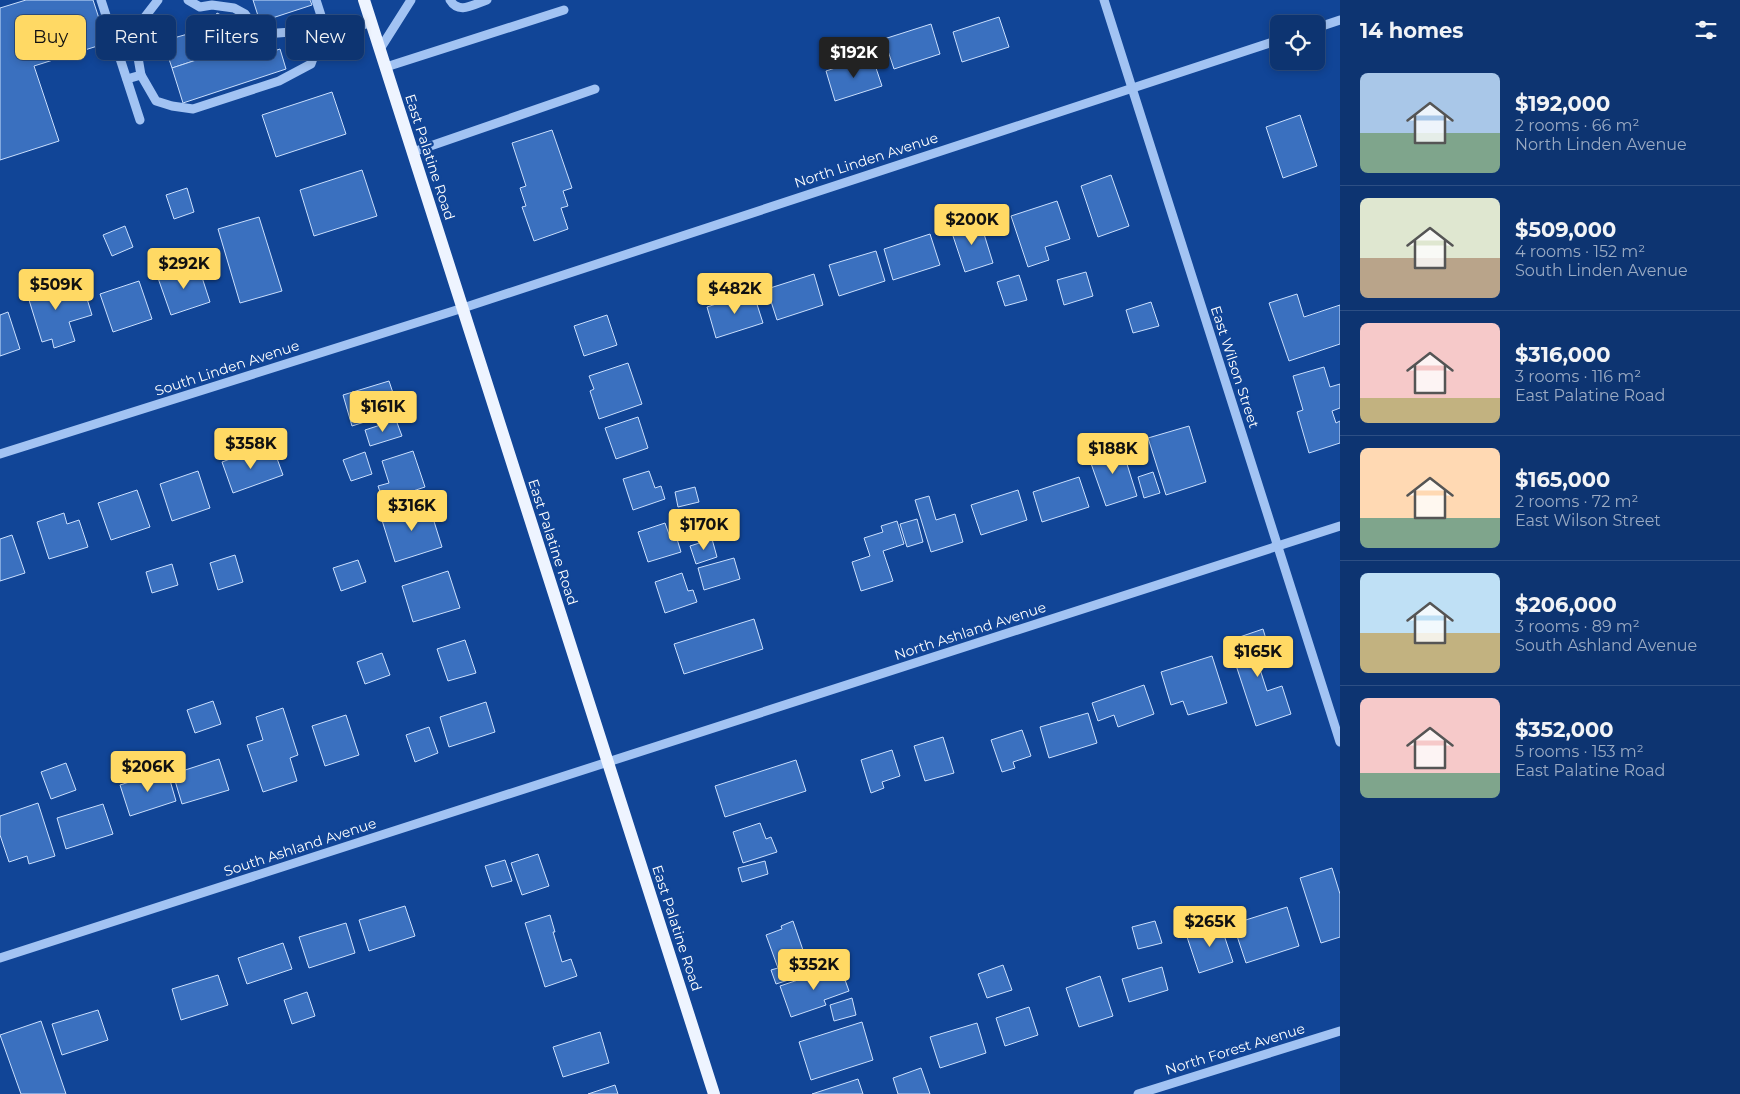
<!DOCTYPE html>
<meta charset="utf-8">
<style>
:root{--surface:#0d3471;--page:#163c76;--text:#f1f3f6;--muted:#9aaac3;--line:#2d4f84;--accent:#ffd964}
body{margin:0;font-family:Montserrat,sans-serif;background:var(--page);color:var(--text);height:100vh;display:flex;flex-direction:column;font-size:19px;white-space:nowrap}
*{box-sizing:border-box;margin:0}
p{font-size:16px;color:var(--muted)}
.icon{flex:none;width:28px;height:28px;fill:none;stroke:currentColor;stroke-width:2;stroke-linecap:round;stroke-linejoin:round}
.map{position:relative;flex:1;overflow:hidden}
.panel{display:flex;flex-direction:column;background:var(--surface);width:400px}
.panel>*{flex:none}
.top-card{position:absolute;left:15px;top:15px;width:475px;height:45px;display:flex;gap:10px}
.tools{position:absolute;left:1270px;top:15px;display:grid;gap:10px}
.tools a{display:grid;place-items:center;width:55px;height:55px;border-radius:8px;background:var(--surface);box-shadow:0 2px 8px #0003,0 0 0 1px var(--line);font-size:25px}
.price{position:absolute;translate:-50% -42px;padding:0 11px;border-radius:5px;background:var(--accent);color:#111;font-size:16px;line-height:32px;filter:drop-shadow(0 1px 2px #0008)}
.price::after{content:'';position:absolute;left:50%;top:30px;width:15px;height:11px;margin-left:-8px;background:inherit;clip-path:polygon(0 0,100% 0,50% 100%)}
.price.on{background:#222;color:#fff}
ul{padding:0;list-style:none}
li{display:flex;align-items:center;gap:15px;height:125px;padding:0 20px}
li+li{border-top:1px solid var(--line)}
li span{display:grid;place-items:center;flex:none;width:140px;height:100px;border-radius:8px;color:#555}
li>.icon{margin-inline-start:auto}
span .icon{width:60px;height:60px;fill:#fffc;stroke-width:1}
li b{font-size:21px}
h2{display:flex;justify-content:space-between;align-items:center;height:60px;padding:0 20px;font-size:21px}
.chip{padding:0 18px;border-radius:8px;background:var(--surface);box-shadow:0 2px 8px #0003,0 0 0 1px var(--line);font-size:18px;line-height:45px}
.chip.on{background:var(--accent);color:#111}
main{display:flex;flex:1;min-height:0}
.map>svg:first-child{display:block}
</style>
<main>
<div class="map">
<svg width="1340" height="1094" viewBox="0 0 1340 1094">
<rect width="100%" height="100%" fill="#114597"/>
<g fill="#3a70bf" stroke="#cadffd">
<path d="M 26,0 L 93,0 L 107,43 L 34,66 L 59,141 L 0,160 L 0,8 Z"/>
<path d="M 253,0 L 310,0 L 312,5 L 260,22 Z"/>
<path d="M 217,13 L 248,29 L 242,45 L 172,68 L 163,41 L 209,28 Z"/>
<path d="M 999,17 L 1009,47 L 962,62 L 953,32 Z"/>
<path d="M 931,24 L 940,54 L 894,69 L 884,39 Z"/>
<path d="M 242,45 L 246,60 L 280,49 L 286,69 L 183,103 L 172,68 Z"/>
<path d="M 872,56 L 882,86 L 835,101 L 826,71 Z"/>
<path d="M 332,92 L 346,134 L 276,157 L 262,115 Z"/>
<path d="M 1300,115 L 1317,166 L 1283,178 L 1266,127 Z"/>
<path d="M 552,130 L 572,188 L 563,191 L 568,206 L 561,208 L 568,229 L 534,241 L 522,207 L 526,206 L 520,188 L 526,186 L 512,143 Z"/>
<path d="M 362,170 L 377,216 L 314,236 L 300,190 Z"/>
<path d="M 1111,175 L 1129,226 L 1098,237 L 1081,186 Z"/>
<path d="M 187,188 L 194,212 L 174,219 L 166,195 Z"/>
<path d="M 1057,201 L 1070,239 L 1045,247 L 1049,260 L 1028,267 L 1011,216 Z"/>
<path d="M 259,217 L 282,291 L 240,303 L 218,229 Z"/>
<path d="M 980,221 L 993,263 L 965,272 L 951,230 Z"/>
<path d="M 125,226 L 133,247 L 112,256 L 103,235 Z"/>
<path d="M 930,234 L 940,265 L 893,280 L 884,249 Z"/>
<path d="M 876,251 L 885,281 L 839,296 L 829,265 Z"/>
<path d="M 198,265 L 210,302 L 171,315 L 158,278 Z"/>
<path d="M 1086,272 L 1093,296 L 1064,305 L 1057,280 Z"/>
<path d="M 814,274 L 823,305 L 777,320 L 767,289 Z"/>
<path d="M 1019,275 L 1027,300 L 1005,306 L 997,282 Z"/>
<path d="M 55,277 L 61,296 L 84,289 L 92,315 L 69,322 L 75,341 L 54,348 L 52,339 L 42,342 L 25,287 Z"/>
<path d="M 139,281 L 152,319 L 113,332 L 100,294 Z"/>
<path d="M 753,292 L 763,323 L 716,338 L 707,307 Z"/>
<path d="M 1297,294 L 1304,317 L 1340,305 L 1340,344 L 1289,361 L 1269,303 Z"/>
<path d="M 1151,302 L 1159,326 L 1133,333 L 1126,310 Z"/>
<path d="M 8,312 L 20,349 L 0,356 L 0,315 Z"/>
<path d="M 607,315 L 617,345 L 584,356 L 574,326 Z"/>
<path d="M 628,363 L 642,404 L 599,419 L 590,391 L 594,389 L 589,376 Z"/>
<path d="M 1324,367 L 1330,387 L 1340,384 L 1340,408 L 1332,411 L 1336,423 L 1340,421 L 1340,443 L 1309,453 L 1297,412 L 1303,410 L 1293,376 Z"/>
<path d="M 389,381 L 399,411 L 352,426 L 343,395 Z"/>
<path d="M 638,417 L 648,448 L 616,459 L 605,428 Z"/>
<path d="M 396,420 L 402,436 L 370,446 L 365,430 Z"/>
<path d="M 1189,426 L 1206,482 L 1166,495 L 1148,438 Z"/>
<path d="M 1121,445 L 1137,496 L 1106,506 L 1088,455 Z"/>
<path d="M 254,450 L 257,459 L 275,453 L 283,475 L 233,493 L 222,462 Z"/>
<path d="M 413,451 L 425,487 L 383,501 L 378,486 L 389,483 L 382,461 Z"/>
<path d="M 365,452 L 372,474 L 351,481 L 343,460 Z"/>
<path d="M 198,471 L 210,508 L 172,521 L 160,484 Z"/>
<path d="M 649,471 L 655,488 L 661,486 L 665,499 L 633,510 L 623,479 Z"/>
<path d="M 1153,472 L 1160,493 L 1144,498 L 1138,477 Z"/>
<path d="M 1079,477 L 1089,507 L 1042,522 L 1033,492 Z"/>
<path d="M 695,487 L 699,502 L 678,507 L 675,492 Z"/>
<path d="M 137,490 L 150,527 L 111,540 L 98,503 Z"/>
<path d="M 1018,490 L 1027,520 L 981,535 L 971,505 Z"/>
<path d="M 929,496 L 936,520 L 955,514 L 963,542 L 931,552 L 915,500 Z"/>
<path d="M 428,502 L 442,547 L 395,562 L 381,517 Z"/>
<path d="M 64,513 L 67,524 L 79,520 L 88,547 L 49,559 L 37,522 Z"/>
<path d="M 917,519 L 923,542 L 907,547 L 900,524 Z"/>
<path d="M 897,521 L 904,544 L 883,551 L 893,581 L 861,591 L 852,562 L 870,556 L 864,538 L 883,532 L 881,526 Z"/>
<path d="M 665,523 L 671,540 L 677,539 L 681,552 L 648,562 L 638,532 Z"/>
<path d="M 12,535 L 25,573 L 0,581 L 0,539 Z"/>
<path d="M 712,539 L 717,557 L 696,564 L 690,546 Z"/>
<path d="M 235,555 L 243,582 L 218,590 L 210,563 Z"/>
<path d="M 734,558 L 740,579 L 704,590 L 698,568 Z"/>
<path d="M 358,560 L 366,582 L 341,591 L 333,568 Z"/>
<path d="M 172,564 L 178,585 L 152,593 L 146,572 Z"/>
<path d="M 448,571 L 460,608 L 413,622 L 402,586 Z"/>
<path d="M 682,573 L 688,591 L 693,590 L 697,602 L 665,613 L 655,582 Z"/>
<path d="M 754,619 L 763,649 L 684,674 L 674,644 Z"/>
<path d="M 1263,629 L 1271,656 L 1257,660 L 1267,691 L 1282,686 L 1291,714 L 1256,726 L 1228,641 Z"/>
<path d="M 465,640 L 476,673 L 448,681 L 437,649 Z"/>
<path d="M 382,653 L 390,675 L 365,684 L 357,662 Z"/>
<path d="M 1212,656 L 1227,703 L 1188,715 L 1183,701 L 1171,705 L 1161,672 Z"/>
<path d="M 1144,685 L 1154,714 L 1118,727 L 1114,715 L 1098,721 L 1092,703 Z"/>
<path d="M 213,701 L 221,724 L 195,733 L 187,710 Z"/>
<path d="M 486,702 L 495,732 L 449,747 L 440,717 Z"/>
<path d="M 283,708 L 298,755 L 290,758 L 297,781 L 263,792 L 247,745 L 263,740 L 256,717 Z"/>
<path d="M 1088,713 L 1097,743 L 1049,758 L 1040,727 Z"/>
<path d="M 346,715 L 359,755 L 325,766 L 312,726 Z"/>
<path d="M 429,727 L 438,753 L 415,762 L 406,735 Z"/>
<path d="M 1022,730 L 1031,756 L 1013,762 L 1015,768 L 1002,772 L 991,740 Z"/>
<path d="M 943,737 L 954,773 L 925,781 L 914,746 Z"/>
<path d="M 892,750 L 900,776 L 882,782 L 884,788 L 871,793 L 861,760 Z"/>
<path d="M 219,759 L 229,790 L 182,804 L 173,774 Z"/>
<path d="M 796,760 L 806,791 L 725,817 L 715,786 Z"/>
<path d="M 66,763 L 76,790 L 51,799 L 41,772 Z"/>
<path d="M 167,770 L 176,801 L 130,816 L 120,785 Z"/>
<path d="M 38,803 L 55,856 L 29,864 L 27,856 L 9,862 L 0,835 L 0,816 Z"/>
<path d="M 103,804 L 113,834 L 66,849 L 57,818 Z"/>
<path d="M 760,823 L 766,839 L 771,837 L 777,852 L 743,863 L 733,832 Z"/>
<path d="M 538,854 L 549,886 L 522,895 L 511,863 Z"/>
<path d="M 505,860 L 512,881 L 492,887 L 485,866 Z"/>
<path d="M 765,861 L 768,874 L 742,882 L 738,868 Z"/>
<path d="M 1332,868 L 1340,894 L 1340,937 L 1321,943 L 1300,878 Z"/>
<path d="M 405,906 L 415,936 L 369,951 L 359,920 Z"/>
<path d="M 1287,907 L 1299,946 L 1246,963 L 1233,924 Z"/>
<path d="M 550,915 L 555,932 L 553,932 L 562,962 L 571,959 L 577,976 L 545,987 L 525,923 Z"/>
<path d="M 793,921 L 805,956 L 792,960 L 798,977 L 776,984 L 771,970 L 778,968 L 766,935 L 782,929 L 781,926 Z"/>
<path d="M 1155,921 L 1162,943 L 1138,949 L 1132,927 Z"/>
<path d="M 346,923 L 355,953 L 309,968 L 299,937 Z"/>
<path d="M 1220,923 L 1233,962 L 1199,973 L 1186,934 Z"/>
<path d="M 283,943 L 292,969 L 247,984 L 238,958 Z"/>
<path d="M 1003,965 L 1012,990 L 987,998 L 978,974 Z"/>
<path d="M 840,966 L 849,991 L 824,1000 L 826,1005 L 791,1017 L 780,986 Z"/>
<path d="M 1162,967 L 1168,990 L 1129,1002 L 1122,979 Z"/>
<path d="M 218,975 L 228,1005 L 181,1020 L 172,989 Z"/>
<path d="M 1100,976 L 1113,1016 L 1079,1027 L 1066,988 Z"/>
<path d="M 307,992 L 315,1016 L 292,1024 L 284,1000 Z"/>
<path d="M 852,998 L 856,1015 L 834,1021 L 830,1005 Z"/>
<path d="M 1029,1007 L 1038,1035 L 1005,1046 L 996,1018 Z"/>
<path d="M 98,1010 L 108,1040 L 62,1055 L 52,1024 Z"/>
<path d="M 41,1021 L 66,1094 L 21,1094 L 0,1035 Z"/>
<path d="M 862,1022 L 873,1060 L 811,1080 L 799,1042 Z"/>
<path d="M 977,1023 L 986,1053 L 940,1068 L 930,1037 Z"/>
<path d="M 600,1032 L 609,1063 L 563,1077 L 553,1047 Z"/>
<path d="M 921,1068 L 930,1094 L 898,1094 L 893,1078 Z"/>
<path d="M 858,1079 L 863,1094 L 812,1094 Z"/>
<path d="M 615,1085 L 618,1094 L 588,1094 Z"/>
</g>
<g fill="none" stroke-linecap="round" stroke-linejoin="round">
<g stroke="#a2c3f3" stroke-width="9">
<path d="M 101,0 L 140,120"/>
<path d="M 188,0 L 200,7 L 212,5 L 234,8 L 245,14 L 256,29 L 264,34 L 319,30 L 338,31 L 371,23"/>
<path d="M 316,0 L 326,31"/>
<path d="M 450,0 C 459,15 474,4 487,0"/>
<path d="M 1104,0 L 1340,742"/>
<path d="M 1316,28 L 1340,20"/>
<path d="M 380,49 L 411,0"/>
<path d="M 386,67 L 564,10"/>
<path d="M 141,75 L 156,101 L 172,106 L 193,109 L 279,81 L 311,64 L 316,50 L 315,31"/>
<path d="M 127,79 L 141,75 L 136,46 L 141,22 L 158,0"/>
<path d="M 413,152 L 595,89"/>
<path d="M 0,454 L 463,308 L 1279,40"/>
<path d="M 0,958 L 1340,526"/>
<path d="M 1138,1094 L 1340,1031"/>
</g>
<path stroke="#eef4ff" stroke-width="12" d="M 364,0 L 714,1094"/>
</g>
<g text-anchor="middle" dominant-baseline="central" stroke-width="4.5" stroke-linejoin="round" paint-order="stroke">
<g font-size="14" fill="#fff" stroke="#114597">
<text transform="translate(430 157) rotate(72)">East Palatine Road</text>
<text transform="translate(866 160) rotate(-18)">North Linden Avenue</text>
<text transform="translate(1235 367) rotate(72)">East Wilson Street</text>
<text transform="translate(227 368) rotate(-18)">South Linden Avenue</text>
<text transform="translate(553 542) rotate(72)">East Palatine Road</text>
<text transform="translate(970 631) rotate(-18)">North Ashland Avenue</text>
<text transform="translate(300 847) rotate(-18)">South Ashland Avenue</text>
<text transform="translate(677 928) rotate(72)">East Palatine Road</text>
<text transform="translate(1235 1049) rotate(-17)">North Forest Avenue</text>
</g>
</g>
</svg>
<div class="tools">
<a><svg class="icon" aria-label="locate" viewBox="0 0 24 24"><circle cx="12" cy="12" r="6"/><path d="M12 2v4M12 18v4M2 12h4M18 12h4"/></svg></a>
</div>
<b class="price on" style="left:854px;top:79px">$192K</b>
<b class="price" style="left:972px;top:246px">$200K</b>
<b class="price" style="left:184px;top:290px">$292K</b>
<b class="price" style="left:56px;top:311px">$509K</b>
<b class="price" style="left:735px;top:315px">$482K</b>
<b class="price" style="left:383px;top:433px">$161K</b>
<b class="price" style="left:251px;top:470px">$358K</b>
<b class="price" style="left:1113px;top:475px">$188K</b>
<b class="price" style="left:412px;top:532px">$316K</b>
<b class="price" style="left:704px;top:551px">$170K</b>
<b class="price" style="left:1258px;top:678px">$165K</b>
<b class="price" style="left:148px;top:793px">$206K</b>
<b class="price" style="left:1210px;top:948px">$265K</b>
<b class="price" style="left:814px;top:991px">$352K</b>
<div class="top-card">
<a class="chip on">Buy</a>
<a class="chip">Rent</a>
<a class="chip">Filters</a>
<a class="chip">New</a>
</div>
</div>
<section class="panel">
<h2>14 homes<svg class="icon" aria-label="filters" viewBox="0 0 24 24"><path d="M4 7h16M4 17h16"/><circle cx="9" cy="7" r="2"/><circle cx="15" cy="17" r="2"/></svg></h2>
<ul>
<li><span style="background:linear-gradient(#a9c7e8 60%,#7fa58c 0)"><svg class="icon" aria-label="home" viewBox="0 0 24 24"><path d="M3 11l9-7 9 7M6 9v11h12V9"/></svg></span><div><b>$192,000</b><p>2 rooms · 66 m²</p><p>North Linden Avenue</p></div></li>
<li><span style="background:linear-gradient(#dfe7d0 60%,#b9a48a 0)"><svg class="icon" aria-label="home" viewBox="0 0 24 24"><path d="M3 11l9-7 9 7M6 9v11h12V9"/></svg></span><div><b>$509,000</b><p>4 rooms · 152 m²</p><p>South Linden Avenue</p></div></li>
<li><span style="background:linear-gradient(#f6c9c9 75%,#c2b280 0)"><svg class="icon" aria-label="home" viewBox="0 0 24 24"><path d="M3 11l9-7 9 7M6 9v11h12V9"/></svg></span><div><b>$316,000</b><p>3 rooms · 116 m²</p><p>East Palatine Road</p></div></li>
<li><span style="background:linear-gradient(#ffd9b3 70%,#7fa58c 0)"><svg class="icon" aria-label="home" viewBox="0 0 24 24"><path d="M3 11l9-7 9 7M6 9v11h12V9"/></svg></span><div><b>$165,000</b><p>2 rooms · 72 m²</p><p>East Wilson Street</p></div></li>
<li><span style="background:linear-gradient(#bfe0f5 60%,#c2b280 0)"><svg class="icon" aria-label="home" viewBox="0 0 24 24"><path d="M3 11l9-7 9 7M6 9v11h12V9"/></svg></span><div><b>$206,000</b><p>3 rooms · 89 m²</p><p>South Ashland Avenue</p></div></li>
<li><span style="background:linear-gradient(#f6c9c9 75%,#7fa58c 0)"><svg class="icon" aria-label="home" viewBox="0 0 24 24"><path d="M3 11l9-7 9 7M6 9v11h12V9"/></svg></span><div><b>$352,000</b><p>5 rooms · 153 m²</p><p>East Palatine Road</p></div></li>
</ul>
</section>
</main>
